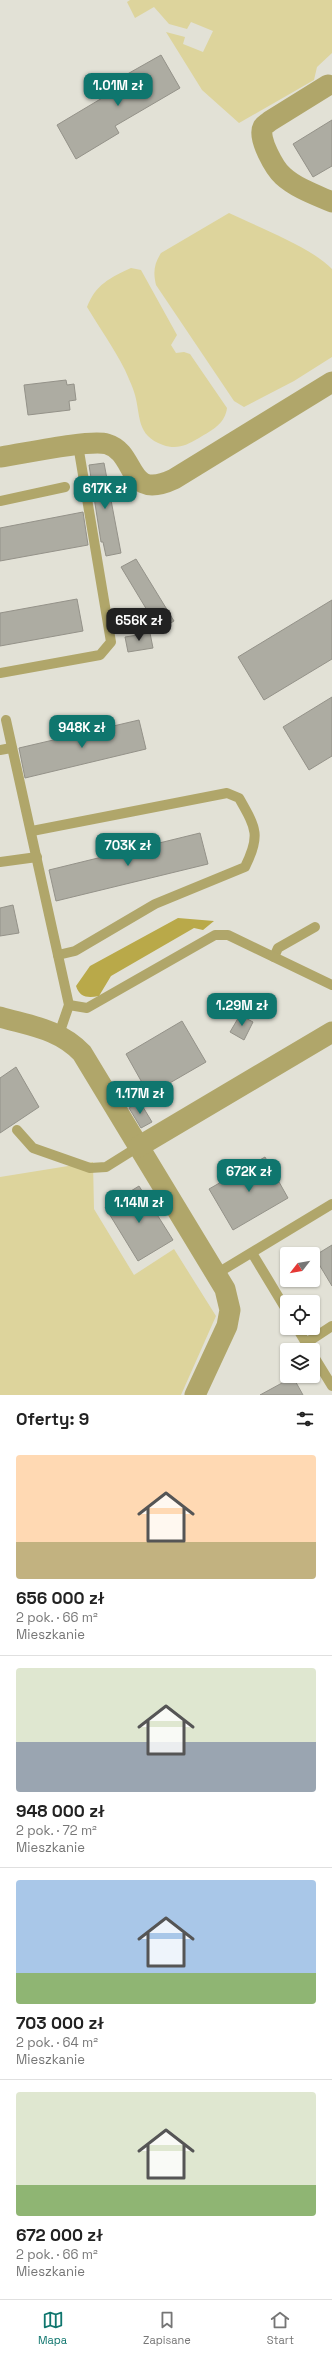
<!DOCTYPE html>
<html lang="pl">
<meta charset="utf-8">
<style>
:root{--surface:#fff;--page:#f6f6f6;--text:#222;--muted:#767676;--line:#e0e0e0;--accent:#0f766e}
body{margin:0;font-family:"Space Grotesk",sans-serif;background:var(--page);color:var(--text);height:100vh;display:flex;flex-direction:column;font-size:15px;white-space:nowrap}
*{box-sizing:border-box;margin:0}
p{font-size:13px;color:var(--muted)}
.icon{flex:none;width:22px;height:22px;fill:none;stroke:currentColor;stroke-width:2;stroke-linecap:round;stroke-linejoin:round}
.map{position:relative;height:1395px;overflow:hidden}
.sheet{display:flex;flex-direction:column;background:var(--surface);flex:1}
.sheet>*{flex:none}
.needle{width:26px;rotate:239deg}
.tools{position:absolute;left:280px;top:1247px;display:grid;gap:8px}
.tools a{display:grid;place-items:center;width:40px;height:40px;border-radius:4px;background:var(--surface);box-shadow:0 1px 3px #0004;font-size:20px}
.price{position:absolute;translate:-50% -34px;padding:0 9px;border-radius:8px;background:var(--accent);color:#fff;font-size:13px;line-height:26px;filter:drop-shadow(0 1px 2px #0008)}
.price::after{content:'';position:absolute;left:50%;top:24px;width:12px;height:9px;margin-left:-6px;background:inherit;clip-path:polygon(0 0,100% 0,50% 100%)}
.price.selected{background:#222;color:#fff}
ul{padding:0;list-style:none}
li{display:grid;align-content:center;gap:8px;height:212px;padding:0 16px}
li+li{border-top:1px solid var(--line)}
li span{display:grid;place-items:center;height:124px;border-radius:4px;color:#555}
li>.icon{margin-inline-start:auto}
span .icon{width:72px;height:72px;fill:#fffc;stroke-width:1}
li b{font-size:17px}
h2{display:flex;justify-content:space-between;align-items:center;height:48px;padding:0 16px;font-size:17px}
.tab-bar{display:flex;justify-content:space-around;align-items:center;height:56px;border-top:1px solid var(--line);background:var(--surface);font-size:11px;color:var(--muted)}
.tab-bar a{display:grid;justify-items:center;gap:2px}
.tab-bar .selected{color:var(--accent)}
.map>svg:first-child{display:block}
</style>
<div class="map">
<svg width="332" height="1395" viewBox="0 0 332 1395">
<rect width="100%" height="100%" fill="#e2e1d6"/>
<g fill="#ddd49c">
<path d="M 130,0 L 332,0 L 332,53 L 317,67 L 314,80 L 239,123 L 202,90 L 166,32 L 185,37 L 183,44 L 203,52 L 213,31 L 191,22 L 187,29 L 169,24 L 154,7 L 135,18 L 127,2 Z"/>
<path d="M 229,213 C 258,227 311,247 332,269 L 332,357 L 294,381 L 244,407 L 234,401 L 156,285 C 153,272 154,264 161,253 Z"/>
<path d="M 131,268 L 141,270 L 177,335 L 171,345 L 176,353 L 184,352 L 190,354 L 227,408 C 225,424 212,430 199,438 C 187,445 177,450 163,445 C 136,435 141,417 135,395 C 133,387 128,377 125,370 C 114,348 99,327 87,307 C 96,284 110,278 131,268 Z"/>
<path d="M 93,1162 L 94,1209 L 134,1275 L 174,1249 L 216,1316 L 181,1395 L 0,1395 L 0,1177 Z"/>
</g>
<path fill="#b9a949" d="M 178,918 L 214,921 L 203,930 L 194,928 L 111,976 L 99,996 C 88,998 80,998 76,986 L 90,966 Z"/>
<g fill="#adaca2" stroke="#949289">
<path d="M 161,55 L 180,88 L 115,126 L 119,133 L 76,159 L 57,125 L 119,88 L 115,81 Z"/>
<path d="M 332,120 L 332,166 L 313,177 L 293,144 Z"/>
<path d="M 66,380 L 67,385 L 74,384 L 76,400 L 69,401 L 70,410 L 28,415 L 24,385 Z"/>
<path d="M 104,463 L 121,553 L 106,556 L 103,542 L 101,542 L 89,465 Z"/>
<path d="M 83,512 L 88,545 L 0,561 L 0,528 Z"/>
<path d="M 136,559 L 174,621 L 159,630 L 121,567 Z"/>
<path d="M 77,599 L 83,631 L 0,646 L 0,613 Z"/>
<path d="M 332,600 L 332,659 L 264,700 L 238,657 Z"/>
<path d="M 150,633 L 153,648 L 128,652 L 125,637 Z"/>
<path d="M 332,697 L 332,756 L 309,770 L 283,727 Z"/>
<path d="M 139,720 L 146,749 L 25,778 L 19,748 Z"/>
<path d="M 200,833 L 208,864 L 56,901 L 49,870 Z"/>
<path d="M 13,905 L 19,933 L 0,936 L 0,908 Z"/>
<path d="M 240,1015 L 253,1022 L 244,1040 L 230,1032 Z"/>
<path d="M 182,1021 L 206,1062 L 149,1095 L 126,1054 Z"/>
<path d="M 16,1067 L 39,1107 L 0,1133 L 0,1078 Z"/>
<path d="M 140,1102 L 152,1122 L 141,1128 L 129,1108 Z"/>
<path d="M 265,1157 L 288,1198 L 233,1230 L 209,1189 Z"/>
<path d="M 139,1186 L 173,1240 L 138,1261 L 105,1207 Z"/>
<path d="M 332,1245 L 332,1286 L 314,1256 Z"/>
<path d="M 293,1377 L 303,1395 L 260,1395 Z"/>
</g>
<g fill="none" stroke-linecap="round" stroke-linejoin="round">
<g stroke="#b0a66a" stroke-width="10">
<path d="M 0,501 L 65,487"/>
<path d="M 0,673 L 100,655 L 111,642 L 78,445"/>
<path d="M 6,720 L 69,1005 L 59,1034"/>
<path d="M 0,750 L 11,748"/>
<path d="M 32,831 L 227,793 L 239,798 C 256,828 261,835 245,867 L 155,904 L 75,951 L 58,955"/>
<path d="M 0,862 L 37,857"/>
<path d="M 274,957 L 278,948 L 315,927"/>
<path d="M 69,1005 L 87,1008 L 215,935 L 228,935 L 332,985"/>
<path d="M 17,1130 L 33,1148 L 90,1168 L 106,1167 L 138,1147"/>
<path d="M 252,1253 L 287,1311"/>
<path d="M 216,1274 L 332,1204"/>
<path d="M 297,1328 L 309,1348"/>
<path d="M 306,1343 L 332,1326"/>
<path d="M 313,1355 L 332,1386"/>
</g>
<g stroke="#b0a66a" stroke-width="21">
<path d="M 328,85 L 270,121 C 268,123 264,125 263,127 C 257,138 275,169 283,176 C 296,188 316,195 332,202"/>
<path d="M 0,457 C 22,454 89,439 107,444 C 138,453 125,502 174,479 L 332,382"/>
<path d="M 0,1017 C 31,1026 59,1029 82,1053 L 225,1289 L 230,1310 L 227,1326 L 195,1395"/>
<path d="M 138,1147 L 332,1032"/>
</g>
</g>
</svg>
<div class="tools">
<a><svg class="needle" viewBox="-14 -14 28 28"><path d="M0-13l5 13h-10z" fill="#e53935"/><path d="M0 13l5-13h-10z" fill="#767676"/></svg></a>
<a><svg class="icon" aria-label="locate" viewBox="0 0 24 24"><circle cx="12" cy="12" r="6"/><path d="M12 2v4M12 18v4M2 12h4M18 12h4"/></svg></a>
<a><svg class="icon" aria-label="layers" viewBox="0 0 24 24"><path d="M12 4l9 5-9 5-9-5zM3 14l9 5 9-5"/></svg></a>
</div>
<b class="price" style="left:118px;top:107px">1.01M zł</b>
<b class="price" style="left:105px;top:510px">617K zł</b>
<b class="price selected" style="left:139px;top:642px">656K zł</b>
<b class="price" style="left:82px;top:749px">948K zł</b>
<b class="price" style="left:128px;top:867px">703K zł</b>
<b class="price" style="left:242px;top:1027px">1.29M zł</b>
<b class="price" style="left:140px;top:1115px">1.17M zł</b>
<b class="price" style="left:249px;top:1193px">672K zł</b>
<b class="price" style="left:139px;top:1224px">1.14M zł</b>
</div>
<section class="sheet">
<h2>Oferty: 9<svg class="icon" aria-label="filters" viewBox="0 0 24 24"><path d="M4 7h16M4 17h16"/><circle cx="9" cy="7" r="2"/><circle cx="15" cy="17" r="2"/></svg></h2>
<ul>
<li><span style="background:linear-gradient(#ffd9b3 70%,#c2b280 0)"><svg class="icon" aria-label="home" viewBox="0 0 24 24"><path d="M3 11l9-7 9 7M6 9v11h12V9"/></svg></span><div><b>656 000 zł</b><p>2 pok. · 66 m²</p><p>Mieszkanie</p></div></li>
<li><span style="background:linear-gradient(#dfe7d0 60%,#9aa5b1 0)"><svg class="icon" aria-label="home" viewBox="0 0 24 24"><path d="M3 11l9-7 9 7M6 9v11h12V9"/></svg></span><div><b>948 000 zł</b><p>2 pok. · 72 m²</p><p>Mieszkanie</p></div></li>
<li><span style="background:linear-gradient(#a9c7e8 75%,#8fb573 0)"><svg class="icon" aria-label="home" viewBox="0 0 24 24"><path d="M3 11l9-7 9 7M6 9v11h12V9"/></svg></span><div><b>703 000 zł</b><p>2 pok. · 64 m²</p><p>Mieszkanie</p></div></li>
<li><span style="background:linear-gradient(#dfe7d0 75%,#8fb573 0)"><svg class="icon" aria-label="home" viewBox="0 0 24 24"><path d="M3 11l9-7 9 7M6 9v11h12V9"/></svg></span><div><b>672 000 zł</b><p>2 pok. · 66 m²</p><p>Mieszkanie</p></div></li>
</ul>
</section>
<nav class="tab-bar">
<a class="selected"><svg class="icon" aria-label="map" viewBox="0 0 24 24"><path d="M3 6l6-2 6 2 6-2v14l-6 2-6-2-6 2zM9 4v14M15 6v14"/></svg>Mapa</a>
<a><svg class="icon" aria-label="saved" viewBox="0 0 24 24"><path d="M7 4h10v16l-5-4-5 4z"/></svg>Zapisane</a>
<a><svg class="icon" aria-label="home" viewBox="0 0 24 24"><path d="M3 11l9-7 9 7M6 9v11h12V9"/></svg>Start</a>
</nav>
